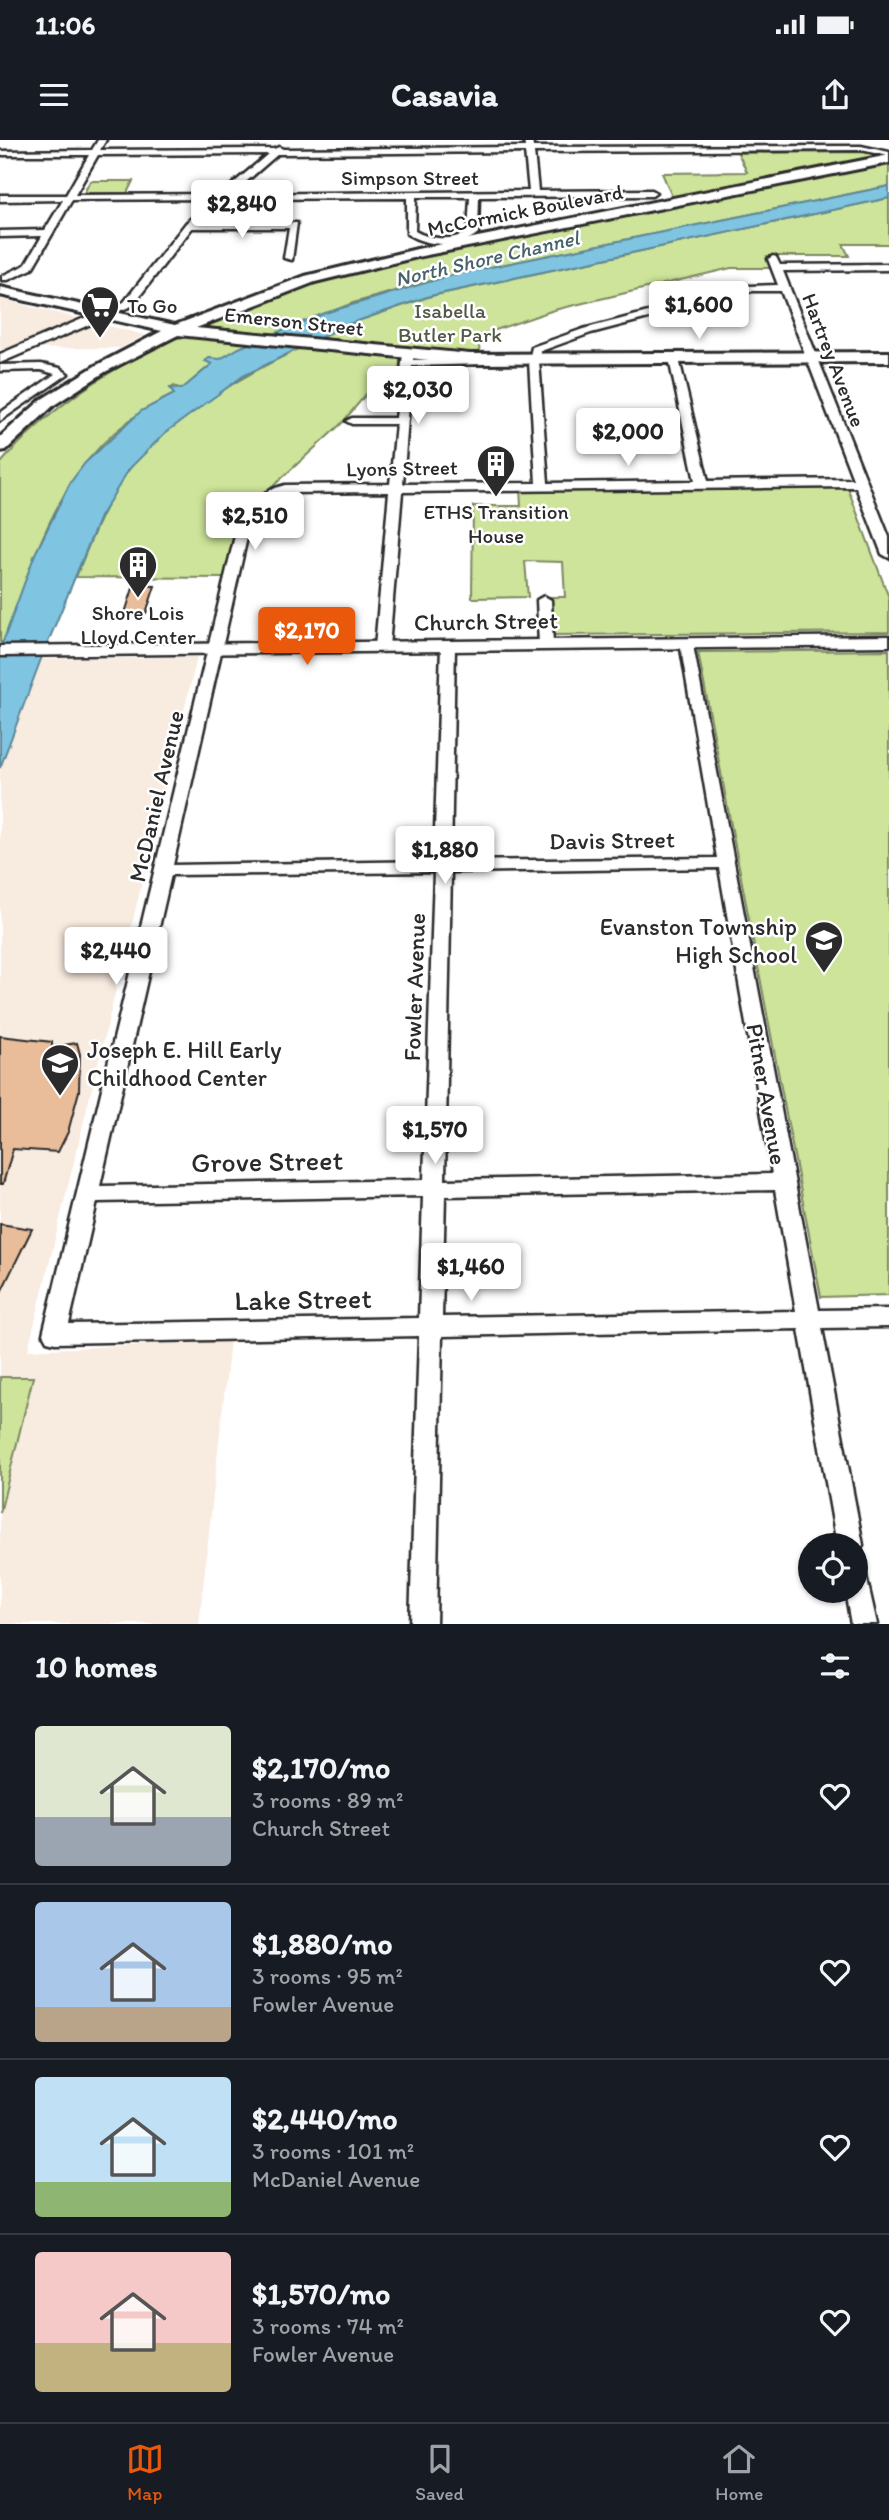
<!DOCTYPE html>
<meta charset="utf-8">
<style>
:root{--surface:#171b24;--page:#20242c;--text:#f1f3f6;--muted:#9ea1a6;--line:#363941;--accent:#ea580c}
body{margin:0;font-family:Itim,sans-serif;background:var(--page);color:var(--text);height:100vh;display:flex;flex-direction:column;font-size:26px;white-space:nowrap}
*{box-sizing:border-box;margin:0}
p{font-size:23px;color:var(--muted)}
.icon{flex:none;width:38px;height:38px;fill:none;stroke:currentColor;stroke-width:2;stroke-linecap:round;stroke-linejoin:round}
.map{position:relative;height:1484px;overflow:hidden}
.sheet{display:flex;flex-direction:column;background:var(--surface);flex:1}
.sheet>*{flex:none}
.tools{position:absolute;left:798px;top:1393px;display:grid;gap:14px}
.tools a{display:grid;place-items:center;width:70px;height:70px;border-radius:50%;background:var(--surface);box-shadow:0 2px 5px #0004;font-size:35px}
.price{position:absolute;translate:-50% -60px;padding:0 16px;border-radius:7px;background:#fff;color:#222;font-size:23px;line-height:46px;filter:drop-shadow(0 2px 4px #0008)}
.price::after{content:'';position:absolute;left:50%;top:42px;width:21px;height:16px;margin-left:-10px;background:inherit;clip-path:polygon(0 0,100% 0,50% 100%)}
.price.active{background:var(--accent);color:#fff}
ul{padding:0;list-style:none}
li{display:flex;align-items:center;gap:21px;height:175px;padding:0 35px}
li+li{border-top:2px solid var(--line)}
li span{display:grid;place-items:center;flex:none;width:196px;height:140px;border-radius:7px;color:#555}
li>.icon{margin-inline-start:auto}
span .icon{width:84px;height:84px;fill:#fffc;stroke-width:1}
li b{font-size:30px}
h2{display:flex;justify-content:space-between;align-items:center;height:84px;padding:0 35px;font-size:30px}
.status{display:flex;justify-content:space-between;align-items:center;height:49px;padding:0 35px;background:var(--surface);direction:ltr}
.status svg{height:19px;fill:currentColor}
header{display:flex;justify-content:space-between;align-items:center;height:91px;padding:0 35px;background:var(--surface);font-size:32px;font-weight:700}
.dock{display:flex;justify-content:space-around;align-items:center;height:98px;border-top:2px solid var(--line);background:var(--surface);font-size:19px;color:var(--muted)}
.dock a{display:grid;justify-items:center;gap:4px}
.dock .active{color:var(--accent)}
.map>svg:first-child{display:block}
</style>
<div class="status"><b>11:06</b><svg viewBox="0 0 49 12"><path d="M0 12V9h3v3zM5 12V6h3v6zM10 12V3h3v9zM15 12V0h3v12zM26 1h20v11H26zM47 4h2v5h-2z"/></svg></div>
<header><svg class="icon" aria-label="menu" viewBox="0 0 24 24"><path d="M4 6h16M4 12h16M4 18h16"/></svg>Casavia<svg class="icon" aria-label="share" viewBox="0 0 24 24"><path d="M12 15V3M7 8l5-5 5 5M5 13v7h14v-7"/></svg></header>
<div class="map">
<svg width="889" height="1484" viewBox="0 0 889 1484">
<rect width="100%" height="100%" fill="#fff"/>
<filter id="ink" filterUnits="userSpaceOnUse"><feTurbulence type="fractalNoise" baseFrequency=".0143" numOctaves="2"/><feDisplacementMap in="SourceGraphic" scale="14" xChannelSelector="R" yChannelSelector="G"/><feConvolveMatrix kernelMatrix="1 2 1 2 8 2 1 2 1" color-interpolation-filters="sRGB"/></filter>
<g filter="url(#ink)">
<g fill="#f8ebe0">
<path d="M 0,159 L 145,195 L 120,208 L 0,209 Z"/>
<path d="M 197,517 L 28,1210 L 230,1201 L 199,1484 L 0,1484 L 0,628 L 41,519 Z"/>
</g>
<g fill="#cde49a" stroke="#7c8862" stroke-width="2">
<path d="M 873,12 L 884,17 L 673,59 L 662,33 L 747,32 L 738,13 Z"/>
<path d="M 889,21 L 889,46 L 452,135 L 353,163 L 274,194 L 205,187 L 230,174 L 301,148 L 386,123 Z"/>
<path d="M 90,41 L 133,41 L 127,53 L 84,53 Z"/>
<path d="M 889,58 L 889,104 L 843,104 L 849,116 L 767,116 L 772,128 L 731,128 L 554,170 L 478,196 L 480,215 L 320,198 L 346,185 L 431,156 Z"/>
<path d="M 192,196 L 252,204 L 220,220 L 210,218 L 206,220 L 213,223 L 182,249 L 174,246 L 171,248 L 175,254 C 67,302 40,400 4,502 L 0,502 L 0,324 C 40,277 88,243 142,214 C 158,206 173,196 192,196 Z"/>
<path d="M 298,209 L 400,217 L 399,240 L 378,240 L 342,283 L 237,379 L 225,438 L 76,437 C 91,400 104,363 128,331 C 163,282 245,234 298,209 Z"/>
<path d="M 847,346 L 889,458 L 889,492 L 554,495 L 550,457 L 565,457 L 563,422 L 525,421 L 528,457 L 472,458 L 473,366 L 521,366 L 520,349 Z"/>
<path d="M 889,510 L 889,1155 L 821,1157 L 698,512 Z"/>
<path d="M 0,1237 L 33,1237 L 0,1373 Z"/>
</g>
<path fill="#7fc4e0" stroke="#5d8798" stroke-width="2" d="M 889,46 L 889,58 L 430,156 L 346,185 L 243,236 L 165,293 L 129,329 L 100,377 L 41,519 L 0,628 L 0,510 L 35,414 L 70,343 L 85,323 L 141,271 L 174,254 L 170,248 L 182,249 L 212,224 L 205,221 L 209,218 L 220,219 L 239,208 L 325,173 L 452,135 Z"/>
<g fill="#e9bd99" stroke="#2b2b2b" stroke-width="2">
<path d="M 134,445 L 155,446 L 146,473 L 125,473 Z"/>
<path d="M 0,896 L 52,902 L 52,907 L 77,903 L 80,914 L 79,951 L 68,992 L 58,1012 L 13,1009 L 3,1044 L 0,1044 Z"/>
<path d="M 0,1084 L 32,1089 L 0,1154 Z"/>
</g>
<g fill="none" stroke-linecap="round" stroke-linejoin="round">
<g stroke="#2b2b2b" stroke-width="5">
<g id="minor">
<path d="M 98,0 L 106,0 L 100,10 L 274,9 L 279,7 L 283,9 L 525,7 L 524,0 L 532,0 L 533,7 L 861,6 L 889,12 L 889,16 L 861,10 L 534,12 L 538,51 L 652,50 L 656,53 L 652,56 L 479,57 L 478,93 C 459,109 427,106 407,94 L 407,58 L 225,59 L 198,82 L 297,83 L 292,120 L 284,118 L 289,88 L 192,88 L 132,166 L 101,178 L 97,177 L 97,173 L 124,162 L 186,83 L 214,59 L 72,60 L 32,129 L 8,140 L 2,140 L 2,136 L 25,125 L 42,96 L 0,97 L 0,91 L 45,90 L 63,60 L 0,61 L 0,55 L 66,55 L 89,15 L 0,15 L 0,11 L 92,10 ZM 525,12 L 529,51 L 232,54 L 278,14 ZM 268,14 L 221,54 L 75,55 L 98,15 ZM 416,57 L 470,57 L 468,92 C 452,101 431,100 415,91 Z"/>
<path d="M 773,116 L 776,117 L 780,125 L 889,124 L 889,130 L 783,131 L 889,397 L 889,418 L 882,414 L 856,347 L 402,352 L 389,507 L 382,511 L 375,507 L 389,352 L 286,353 L 277,356 L 251,380 L 173,725 L 434,721 L 441,506 L 448,502 L 455,506 L 451,721 L 717,718 L 680,503 L 687,499 L 692,500 L 819,1170 L 889,1169 L 889,1187 L 822,1188 L 863,1405 L 856,1414 L 856,1405 L 837,1405 L 799,1189 L 442,1196 L 436,1484 L 410,1484 L 419,1196 L 55,1203 L 47,1201 L 43,1194 L 239,379 L 269,350 L 285,345 L 390,344 L 396,284 L 352,284 L 346,281 L 352,278 L 396,278 L 403,213 L 408,210 L 413,213 L 413,220 L 483,218 L 488,221 L 483,224 L 412,226 L 403,344 L 536,343 L 529,221 L 532,207 L 583,189 L 748,146 L 778,145 L 768,119 ZM 752,151 L 781,151 L 853,339 L 708,341 L 679,219 L 674,216 L 669,219 L 695,341 L 548,343 L 539,221 L 541,211 L 591,193 ZM 719,728 L 772,1034 L 445,1040 L 451,732 ZM 434,732 L 424,1040 L 100,1046 L 171,735 ZM 775,1050 L 796,1171 L 442,1177 L 445,1056 ZM 423,1056 L 419,1178 L 69,1184 L 97,1062 Z"/>
<path d="M 41,224 L 60,228 L 68,234 L 0,281 L 0,273 L 55,234 L 41,230 L 0,231 L 0,225 Z"/>
<path d="M 544,456 L 551,460 L 553,505 L 546,509 L 539,505 L 537,460 Z"/>
<path d="M 856,1427 L 865,1431 L 877,1484 L 851,1484 L 845,1451 L 856,1451 Z"/>
</g>
</g>
<g stroke="#2b2b2b" stroke-width="5">
<g id="tertiary">
<path d="M 101,171 L 107,175 L 105,178 L 0,223 L 0,214 Z"/>
<path d="M 889,496 L 889,506 L 0,516 L 0,506 Z"/>
</g>
</g>
<g stroke="#2b2b2b" stroke-width="6">
<path id="secondary" d="M 889,15 L 889,23 L 417,117 L 315,142 L 196,188 L 470,214 L 889,212 L 889,222 L 470,224 L 178,195 L 105,232 L 54,265 L 6,310 L 0,311 L 0,297 L 42,259 L 95,226 L 162,191 L 0,155 L 0,147 L 175,185 L 305,136 L 417,109 Z"/>
</g>
<use href="#minor" fill="#fff" fill-rule="evenodd"/>
<use href="#tertiary" fill="#fff" fill-rule="evenodd"/>
<use href="#secondary" fill="#fff" fill-rule="evenodd"/>
</g>
</g>
<defs>
<g id="supermarket-pin" transform="scale(2.0125)"><path d="M0 17L-7.5 6A9.5 9.5 0 1 1 7.5 6Z" fill="#2b2b2b" stroke="#fff"/><path d="M-6-5.5h2.5l.6 2H6L4.5 2H-2.5L-4.4-4H-6ZM-1.5 3.2a1.3 1.3 0 1 0 .1 0ZM3 3.2a1.3 1.3 0 1 0 .1 0Z" fill="#fff"/></g>
<g id="building-pin" transform="scale(2.0125)"><path d="M0 17L-7.5 6A9.5 9.5 0 1 1 7.5 6Z" fill="#2b2b2b" stroke="#fff"/><path d="M-4-6H4V6H1V3H-1V6H-4ZM-2.5-4.3h1.7v1.8h-1.7ZM.8-4.3h1.7v1.8H.8ZM-2.5-1h1.7V.8h-1.7ZM.8-1h1.7V.8H.8Z" fill="#fff"/></g>
<g id="school-pin" transform="scale(2.0125)"><path d="M0 17L-7.5 6A9.5 9.5 0 1 1 7.5 6Z" fill="#2b2b2b" stroke="#fff"/><path d="M0-5L7-2L0 1L-7-2ZM-4 1L0 2.5L4 1V4Q0 6-4 4Z" fill="#fff"/></g>
</defs>
<g fill-rule="evenodd">
<use href="#supermarket-pin" x="100" y="165"/>
<use href="#building-pin" x="496" y="324"/>
<use href="#building-pin" x="138" y="425"/>
<use href="#school-pin" x="824" y="800"/>
<use href="#school-pin" x="60" y="923"/>
</g>
<g text-anchor="middle" dominant-baseline="central" stroke-width="5" stroke-linejoin="round" paint-order="stroke">
<g font-size="21" fill="#2b2b2b" stroke="#fff">
<text x="410" y="37">Simpson Street</text>
<text transform="translate(525 70) rotate(-11)">McCormick Boulevard</text>
<text transform="translate(294 181) rotate(6)">Emerson Street</text>
<text transform="translate(834 220) rotate(69)">Hartrey Avenue</text>
<text transform="translate(402 328) rotate(-1)">Lyons Street</text>
</g>
<g font-size="21" font-style="italic" fill="#48616a" stroke="#fff">
<text transform="translate(487 118) rotate(-13)">North Shore Channel</text>
</g>
<g font-size="21" fill="#2b2b2b" stroke="#fff">
<text x="127" y="165" text-anchor="start">To Go</text>
<text x="496" y="371">ETHS Transition<tspan x="496" dy="24">House</tspan></text>
<text x="138" y="472">Shore Lois<tspan x="138" dy="24">Lloyd Center</tspan></text>
</g>
<g font-size="21" fill="#545947" stroke="#fff">
<text x="450" y="170">Isabella<tspan x="450" dy="24">Butler Park</tspan></text>
</g>
<g font-size="24" fill="#2b2b2b" stroke="#fff">
<text transform="translate(486 481) rotate(-1)">Church Street</text>
<text transform="translate(156 656) rotate(-77)">McDaniel Avenue</text>
<text transform="translate(612 700) rotate(-1)">Davis Street</text>
<text transform="translate(414 847) rotate(-88)">Fowler Avenue</text>
<text transform="translate(767 954) rotate(80)">Pitner Avenue</text>
</g>
<g font-size="24" fill="#2b2b2b" stroke="#fff" text-anchor="end">
<text x="797" y="786">Evanston Township<tspan x="797" dy="28">High School</tspan></text>
<text x="87" y="909" text-anchor="start">Joseph E. Hill Early<tspan x="87" dy="28">Childhood Center</tspan></text>
</g>
<g font-size="28" fill="#2b2b2b" stroke="#fff">
<text transform="translate(267 1021) rotate(-1)">Grove Street</text>
<text transform="translate(303 1159) rotate(-1)">Lake Street</text>
</g>
</g>
</svg>
<div class="tools">
<a><svg class="icon" aria-label="locate" viewBox="0 0 24 24"><circle cx="12" cy="12" r="6"/><path d="M12 2v4M12 18v4M2 12h4M18 12h4"/></svg></a>
</div>
<b class="price" style="left:242px;top:100px">$2,840</b>
<b class="price" style="left:699px;top:201px">$1,600</b>
<b class="price" style="left:418px;top:286px">$2,030</b>
<b class="price" style="left:628px;top:328px">$2,000</b>
<b class="price" style="left:255px;top:412px">$2,510</b>
<b class="price active" style="left:307px;top:527px">$2,170</b>
<b class="price" style="left:445px;top:746px">$1,880</b>
<b class="price" style="left:116px;top:847px">$2,440</b>
<b class="price" style="left:435px;top:1026px">$1,570</b>
<b class="price" style="left:471px;top:1163px">$1,460</b>
</div>
<section class="sheet">
<h2>10 homes<svg class="icon" aria-label="filters" viewBox="0 0 24 24"><path d="M4 7h16M4 17h16"/><circle cx="9" cy="7" r="2"/><circle cx="15" cy="17" r="2"/></svg></h2>
<ul>
<li><span style="background:linear-gradient(#dfe7d0 65%,#9aa5b1 0)"><svg class="icon" aria-label="home" viewBox="0 0 24 24"><path d="M3 11l9-7 9 7M6 9v11h12V9"/></svg></span><div><b>$2,170/mo</b><p>3 rooms · 89 m²</p><p>Church Street</p></div><svg class="icon" aria-label="heart" viewBox="0 0 24 24"><path d="M12 20l-8-8c-3-5 5-10 8-4 3-6 11-1 8 4z"/></svg></li>
<li><span style="background:linear-gradient(#a9c7e8 75%,#b9a48a 0)"><svg class="icon" aria-label="home" viewBox="0 0 24 24"><path d="M3 11l9-7 9 7M6 9v11h12V9"/></svg></span><div><b>$1,880/mo</b><p>3 rooms · 95 m²</p><p>Fowler Avenue</p></div><svg class="icon" aria-label="heart" viewBox="0 0 24 24"><path d="M12 20l-8-8c-3-5 5-10 8-4 3-6 11-1 8 4z"/></svg></li>
<li><span style="background:linear-gradient(#bfe0f5 75%,#8fb573 0)"><svg class="icon" aria-label="home" viewBox="0 0 24 24"><path d="M3 11l9-7 9 7M6 9v11h12V9"/></svg></span><div><b>$2,440/mo</b><p>3 rooms · 101 m²</p><p>McDaniel Avenue</p></div><svg class="icon" aria-label="heart" viewBox="0 0 24 24"><path d="M12 20l-8-8c-3-5 5-10 8-4 3-6 11-1 8 4z"/></svg></li>
<li><span style="background:linear-gradient(#f6c9c9 65%,#c2b280 0)"><svg class="icon" aria-label="home" viewBox="0 0 24 24"><path d="M3 11l9-7 9 7M6 9v11h12V9"/></svg></span><div><b>$1,570/mo</b><p>3 rooms · 74 m²</p><p>Fowler Avenue</p></div><svg class="icon" aria-label="heart" viewBox="0 0 24 24"><path d="M12 20l-8-8c-3-5 5-10 8-4 3-6 11-1 8 4z"/></svg></li>
</ul>
</section>
<nav class="dock">
<a class="active"><svg class="icon" aria-label="map" viewBox="0 0 24 24"><path d="M3 6l6-2 6 2 6-2v14l-6 2-6-2-6 2zM9 4v14M15 6v14"/></svg>Map</a>
<a><svg class="icon" aria-label="saved" viewBox="0 0 24 24"><path d="M7 4h10v16l-5-4-5 4z"/></svg>Saved</a>
<a><svg class="icon" aria-label="home" viewBox="0 0 24 24"><path d="M3 11l9-7 9 7M6 9v11h12V9"/></svg>Home</a>
</nav>
